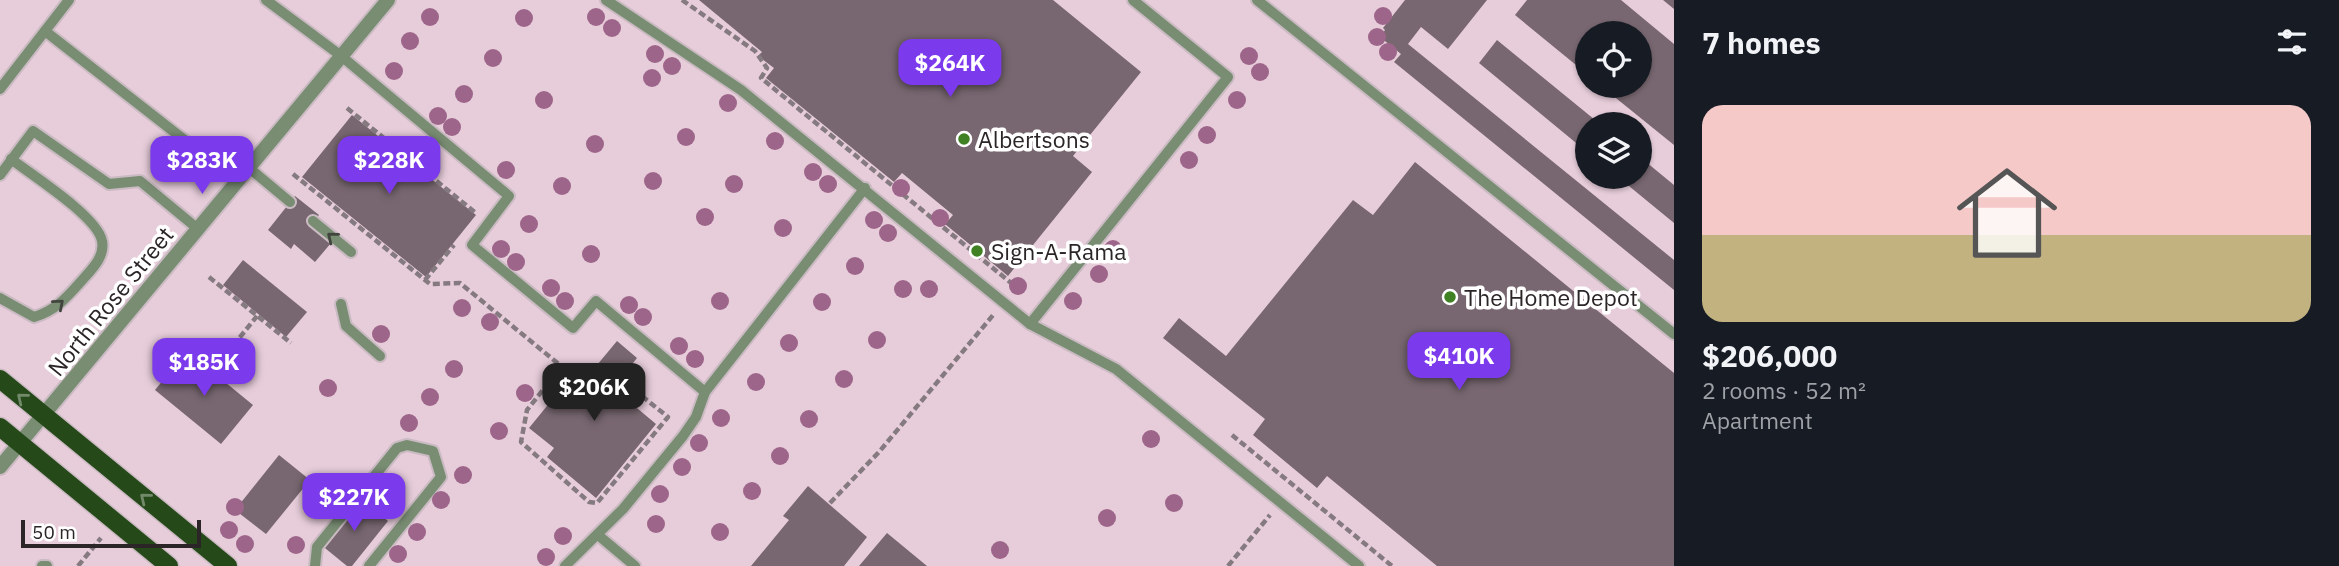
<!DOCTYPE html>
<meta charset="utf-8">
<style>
:root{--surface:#171b24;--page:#20242c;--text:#f1f3f6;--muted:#9ea1a6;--accent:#7c3aed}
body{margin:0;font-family:"IBM Plex Sans",sans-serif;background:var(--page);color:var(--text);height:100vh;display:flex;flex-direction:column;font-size:26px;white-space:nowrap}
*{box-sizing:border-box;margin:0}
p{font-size:23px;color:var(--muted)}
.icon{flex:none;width:38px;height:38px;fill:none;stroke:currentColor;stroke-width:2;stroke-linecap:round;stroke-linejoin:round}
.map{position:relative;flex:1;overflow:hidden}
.panel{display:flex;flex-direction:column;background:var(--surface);width:665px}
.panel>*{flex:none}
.fabs{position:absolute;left:1575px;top:21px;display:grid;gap:14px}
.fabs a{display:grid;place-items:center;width:77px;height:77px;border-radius:50%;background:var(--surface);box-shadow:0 2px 5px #0004;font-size:35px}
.scale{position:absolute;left:21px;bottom:18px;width:180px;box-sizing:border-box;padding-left:7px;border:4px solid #2b2528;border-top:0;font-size:19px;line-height:24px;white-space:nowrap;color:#2b2528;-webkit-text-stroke:5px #fff;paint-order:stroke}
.price{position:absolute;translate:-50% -60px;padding:0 16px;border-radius:14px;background:var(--accent);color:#fff;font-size:23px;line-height:46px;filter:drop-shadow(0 2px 4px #0008)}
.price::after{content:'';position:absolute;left:50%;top:42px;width:21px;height:16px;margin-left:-10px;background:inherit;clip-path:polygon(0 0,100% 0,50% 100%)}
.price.on{background:#222;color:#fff}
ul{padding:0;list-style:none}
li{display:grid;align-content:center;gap:14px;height:371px;padding:0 28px}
li span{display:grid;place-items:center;height:217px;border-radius:21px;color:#555}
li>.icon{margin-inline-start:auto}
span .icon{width:126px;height:126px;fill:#fffc;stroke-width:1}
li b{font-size:30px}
h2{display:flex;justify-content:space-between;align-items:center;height:84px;padding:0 28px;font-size:30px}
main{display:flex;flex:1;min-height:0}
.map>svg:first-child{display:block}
</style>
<main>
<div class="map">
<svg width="1674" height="566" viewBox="0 0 1674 566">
<rect width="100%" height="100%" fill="#eddbe4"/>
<path fill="#e7cdda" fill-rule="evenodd" d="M 0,0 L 1674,0 L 1674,566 L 0,566 ZM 1587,33 L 1640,33 L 1640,86 L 1587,86 ZM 1587,124 L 1640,124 L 1640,177 L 1587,177 Z"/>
<g fill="#786770">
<path d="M 699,0 L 1053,0 L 1141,72 L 1073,156 L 1092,172 L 1008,276 L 945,224 L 953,215 L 902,173 L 894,182 L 766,78 L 774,68 L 758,56 L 762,52 Z"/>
<path d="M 1405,0 L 1487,0 L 1448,49 L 1421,27 L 1408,44 L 1674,260 L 1674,290 L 1394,62 L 1401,54 L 1380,37 L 1385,30 L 1383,28 Z"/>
<path d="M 1527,0 L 1621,0 L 1674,44 L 1674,145 L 1601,86 L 1640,86 L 1640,33 L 1587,33 L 1587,74 L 1515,15 Z"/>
<path d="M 1663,0 L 1674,0 L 1674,9 Z"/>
<path d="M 1497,40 L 1600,124 L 1587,124 L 1587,152 L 1479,63 Z"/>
<path d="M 352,115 L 476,215 L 426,277 L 302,177 Z"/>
<path d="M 1640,157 L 1674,185 L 1674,223 L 1618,177 L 1640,177 Z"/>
<path d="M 1415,162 L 1674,373 L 1674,566 L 1437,566 L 1327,476 L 1317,488 L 1253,435 L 1265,419 L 1163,338 L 1179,318 L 1226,356 L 1353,200 L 1373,215 Z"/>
<path d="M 295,196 L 319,215 L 310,226 L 331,243 L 315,262 L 294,244 L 291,249 L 268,230 Z"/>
<path d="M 243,260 L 307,312 L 286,337 L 223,285 Z"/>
<path d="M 617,341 L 637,358 L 613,388 L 656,424 L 596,498 L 547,457 L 554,448 L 529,428 L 582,363 L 592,371 Z"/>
<path d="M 187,351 L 253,405 L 221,444 L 155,390 Z"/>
<path d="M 279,455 L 310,480 L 266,534 L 235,510 Z"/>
<path d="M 808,486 L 867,537 L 844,566 L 751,566 L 789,520 L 783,516 Z"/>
<path d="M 359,497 L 388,521 L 352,566 L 347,566 L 320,544 Z"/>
<path d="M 887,533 L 927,566 L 859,566 Z"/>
</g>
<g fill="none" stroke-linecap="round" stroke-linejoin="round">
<g stroke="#cabac2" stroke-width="14">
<g id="service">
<path d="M 266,0 L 340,55 L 509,196 L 472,245 L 573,328 L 596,301 L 705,392"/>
<path d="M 606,0 L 741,90 L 1030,324 L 1116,369 L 1359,566"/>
<path d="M 1257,0 L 1674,334"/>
<path d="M 45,31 L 237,181"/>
<path d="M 0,89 L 69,0"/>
<path d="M 248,167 L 290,202"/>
<path d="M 0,175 L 33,131 L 109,184 L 140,181 L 198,229"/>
<path d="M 313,221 L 351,252"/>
<path d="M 0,298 L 34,317 C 57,310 68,296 84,278 C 93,268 105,256 102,241 C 98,217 32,175 11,159"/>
<path d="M 341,304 L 346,326 L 380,356"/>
<path d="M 1030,324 L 1228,77 L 1133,0"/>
<path d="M 598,535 L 635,566"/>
<path d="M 42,566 L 47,566"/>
<path d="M 315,566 L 317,547 L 397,448 L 407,445 L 433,451 L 441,477 L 369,566"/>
<path d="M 565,566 L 623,509 L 683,436 L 696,417 L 705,392 L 865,188"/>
</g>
</g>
<g stroke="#cabac2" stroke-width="18">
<path id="tertiary" d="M 0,467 L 388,0"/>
</g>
<g stroke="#cabac2" stroke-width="21">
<g id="primary">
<path d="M 0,379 L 228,566"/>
<path d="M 0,427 L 169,566"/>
</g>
</g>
<g stroke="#857a80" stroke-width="4.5" stroke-dasharray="7 3.5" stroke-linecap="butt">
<path d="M 682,0 L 755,51 L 767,68 L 761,78 L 1016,287 L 1013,291"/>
<path d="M 347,108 L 477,214"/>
<path d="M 293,174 L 430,284 L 460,283 L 572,375"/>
<path d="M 209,277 L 291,343"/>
<path d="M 425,280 L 454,245"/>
<path d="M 220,362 L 257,316"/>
<path d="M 562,366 L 527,410 L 521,442 L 589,502 L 597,503 L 668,417 L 638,393"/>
<path d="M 1232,435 L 1392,566"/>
<path d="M 830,503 L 879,452 L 994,314"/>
<path d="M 78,566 L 101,538"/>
<path d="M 1228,566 L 1270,515"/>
</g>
<use href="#service" stroke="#798d73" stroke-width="10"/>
<use href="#tertiary" stroke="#798d73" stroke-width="14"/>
<use href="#primary" stroke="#264919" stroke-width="18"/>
</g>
<g fill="#9d658a">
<circle cx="1383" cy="16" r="9"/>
<circle cx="430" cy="17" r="9"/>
<circle cx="596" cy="17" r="9"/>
<circle cx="524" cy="18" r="9"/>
<circle cx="612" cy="28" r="9"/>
<circle cx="1377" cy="37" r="9"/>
<circle cx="410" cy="41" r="9"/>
<circle cx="1388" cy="52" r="9"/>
<circle cx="655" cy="54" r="9"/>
<circle cx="1249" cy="56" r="9"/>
<circle cx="493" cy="58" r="9"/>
<circle cx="672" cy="66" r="9"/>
<circle cx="394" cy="71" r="9"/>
<circle cx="1260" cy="72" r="9"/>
<circle cx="652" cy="78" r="9"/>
<circle cx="464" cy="94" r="9"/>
<circle cx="544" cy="100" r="9"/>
<circle cx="1237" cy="100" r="9"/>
<circle cx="728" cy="103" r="9"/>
<circle cx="438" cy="116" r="9"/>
<circle cx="452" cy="127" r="9"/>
<circle cx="1207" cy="135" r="9"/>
<circle cx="686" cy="137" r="9"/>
<circle cx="775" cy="141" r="9"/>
<circle cx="595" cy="144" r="9"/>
<circle cx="1189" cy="160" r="9"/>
<circle cx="506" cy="170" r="9"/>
<circle cx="813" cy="172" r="9"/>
<circle cx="653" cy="181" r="9"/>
<circle cx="734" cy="184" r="9"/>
<circle cx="828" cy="184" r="9"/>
<circle cx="562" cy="186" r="9"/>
<circle cx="901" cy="188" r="9"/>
<circle cx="705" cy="217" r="9"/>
<circle cx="940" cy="218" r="9"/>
<circle cx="874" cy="220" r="9"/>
<circle cx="529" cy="224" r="9"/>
<circle cx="783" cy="228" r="9"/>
<circle cx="888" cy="233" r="9"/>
<circle cx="501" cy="249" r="9"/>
<circle cx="1113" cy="249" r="9"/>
<circle cx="591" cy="254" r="9"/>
<circle cx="516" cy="262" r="9"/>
<circle cx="855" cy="266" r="9"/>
<circle cx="1099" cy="274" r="9"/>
<circle cx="1018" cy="286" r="9"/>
<circle cx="551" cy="288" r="9"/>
<circle cx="903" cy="289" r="9"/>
<circle cx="929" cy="289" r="9"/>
<circle cx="565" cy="301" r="9"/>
<circle cx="720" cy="301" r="9"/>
<circle cx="1073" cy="301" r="9"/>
<circle cx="822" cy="302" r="9"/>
<circle cx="629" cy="305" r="9"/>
<circle cx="462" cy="308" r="9"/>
<circle cx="643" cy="317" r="9"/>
<circle cx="490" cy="322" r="9"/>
<circle cx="381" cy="334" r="9"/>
<circle cx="877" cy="340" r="9"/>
<circle cx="789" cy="343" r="9"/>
<circle cx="679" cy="346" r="9"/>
<circle cx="695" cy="359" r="9"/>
<circle cx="454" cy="369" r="9"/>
<circle cx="844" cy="379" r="9"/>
<circle cx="756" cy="382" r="9"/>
<circle cx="328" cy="388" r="9"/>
<circle cx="525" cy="393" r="9"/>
<circle cx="430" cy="397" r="9"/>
<circle cx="721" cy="418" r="9"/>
<circle cx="809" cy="419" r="9"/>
<circle cx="409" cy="423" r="9"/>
<circle cx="499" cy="431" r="9"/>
<circle cx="1151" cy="439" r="9"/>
<circle cx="699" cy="443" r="9"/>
<circle cx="780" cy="456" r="9"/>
<circle cx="682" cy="467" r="9"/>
<circle cx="463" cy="475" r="9"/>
<circle cx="752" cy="491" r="9"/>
<circle cx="660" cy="494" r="9"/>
<circle cx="441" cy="500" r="9"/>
<circle cx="1174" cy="503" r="9"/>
<circle cx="235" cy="507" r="9"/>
<circle cx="1107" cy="518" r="9"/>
<circle cx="656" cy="524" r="9"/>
<circle cx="229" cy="530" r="9"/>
<circle cx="417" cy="532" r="9"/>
<circle cx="720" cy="532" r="9"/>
<circle cx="563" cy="536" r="9"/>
<circle cx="245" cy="544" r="9"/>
<circle cx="296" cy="545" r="9"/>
<circle cx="1000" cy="550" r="9"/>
<circle cx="398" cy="554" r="9"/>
<circle cx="546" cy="557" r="9"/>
</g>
<defs><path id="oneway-chevron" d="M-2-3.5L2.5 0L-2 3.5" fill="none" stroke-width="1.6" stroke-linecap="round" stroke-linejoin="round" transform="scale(1.75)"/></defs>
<g stroke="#42443e">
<use href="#oneway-chevron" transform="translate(332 237) rotate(-141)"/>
<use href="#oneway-chevron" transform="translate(59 304) rotate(-41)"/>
</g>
<g stroke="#72896a">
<use href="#oneway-chevron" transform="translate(22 398) rotate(-141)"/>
<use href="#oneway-chevron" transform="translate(145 498) rotate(-141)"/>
</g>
<g fill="#3f8123" stroke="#fff" stroke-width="2.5">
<circle cx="964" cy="139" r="7"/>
<circle cx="977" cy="251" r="7"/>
<circle cx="1450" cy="297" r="7"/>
</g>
<g text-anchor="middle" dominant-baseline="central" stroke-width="7" stroke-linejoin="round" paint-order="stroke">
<g font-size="23" fill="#2b2528" stroke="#fff" text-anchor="start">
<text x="978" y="139">Albertsons</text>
<text x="991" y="251">Sign-A-Rama</text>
<text x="1464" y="297">The Home Depot</text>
</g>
<g font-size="23" fill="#2b2528" stroke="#fff">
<text transform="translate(110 301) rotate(-51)">North Rose Street</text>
</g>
</g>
</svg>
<div class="fabs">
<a><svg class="icon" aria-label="locate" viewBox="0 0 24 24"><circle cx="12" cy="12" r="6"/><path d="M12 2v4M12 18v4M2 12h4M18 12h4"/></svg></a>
<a><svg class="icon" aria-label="layers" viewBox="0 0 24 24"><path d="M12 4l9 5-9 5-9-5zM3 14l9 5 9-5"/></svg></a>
</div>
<div class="scale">50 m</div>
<b class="price" style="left:950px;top:99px">$264K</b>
<b class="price" style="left:202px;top:196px">$283K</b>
<b class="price" style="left:389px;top:196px">$228K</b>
<b class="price" style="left:1459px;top:392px">$410K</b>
<b class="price" style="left:204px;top:398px">$185K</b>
<b class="price on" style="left:594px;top:423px">$206K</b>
<b class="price" style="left:354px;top:533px">$227K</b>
</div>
<section class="panel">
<h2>7 homes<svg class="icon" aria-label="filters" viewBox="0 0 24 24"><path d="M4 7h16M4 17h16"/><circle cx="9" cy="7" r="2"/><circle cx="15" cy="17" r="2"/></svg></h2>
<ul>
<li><span style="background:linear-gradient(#f6c9c9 60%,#c2b280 0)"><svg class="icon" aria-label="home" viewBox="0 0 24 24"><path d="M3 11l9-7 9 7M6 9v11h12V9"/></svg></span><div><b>$206,000</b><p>2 rooms · 52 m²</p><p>Apartment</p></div></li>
</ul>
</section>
</main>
